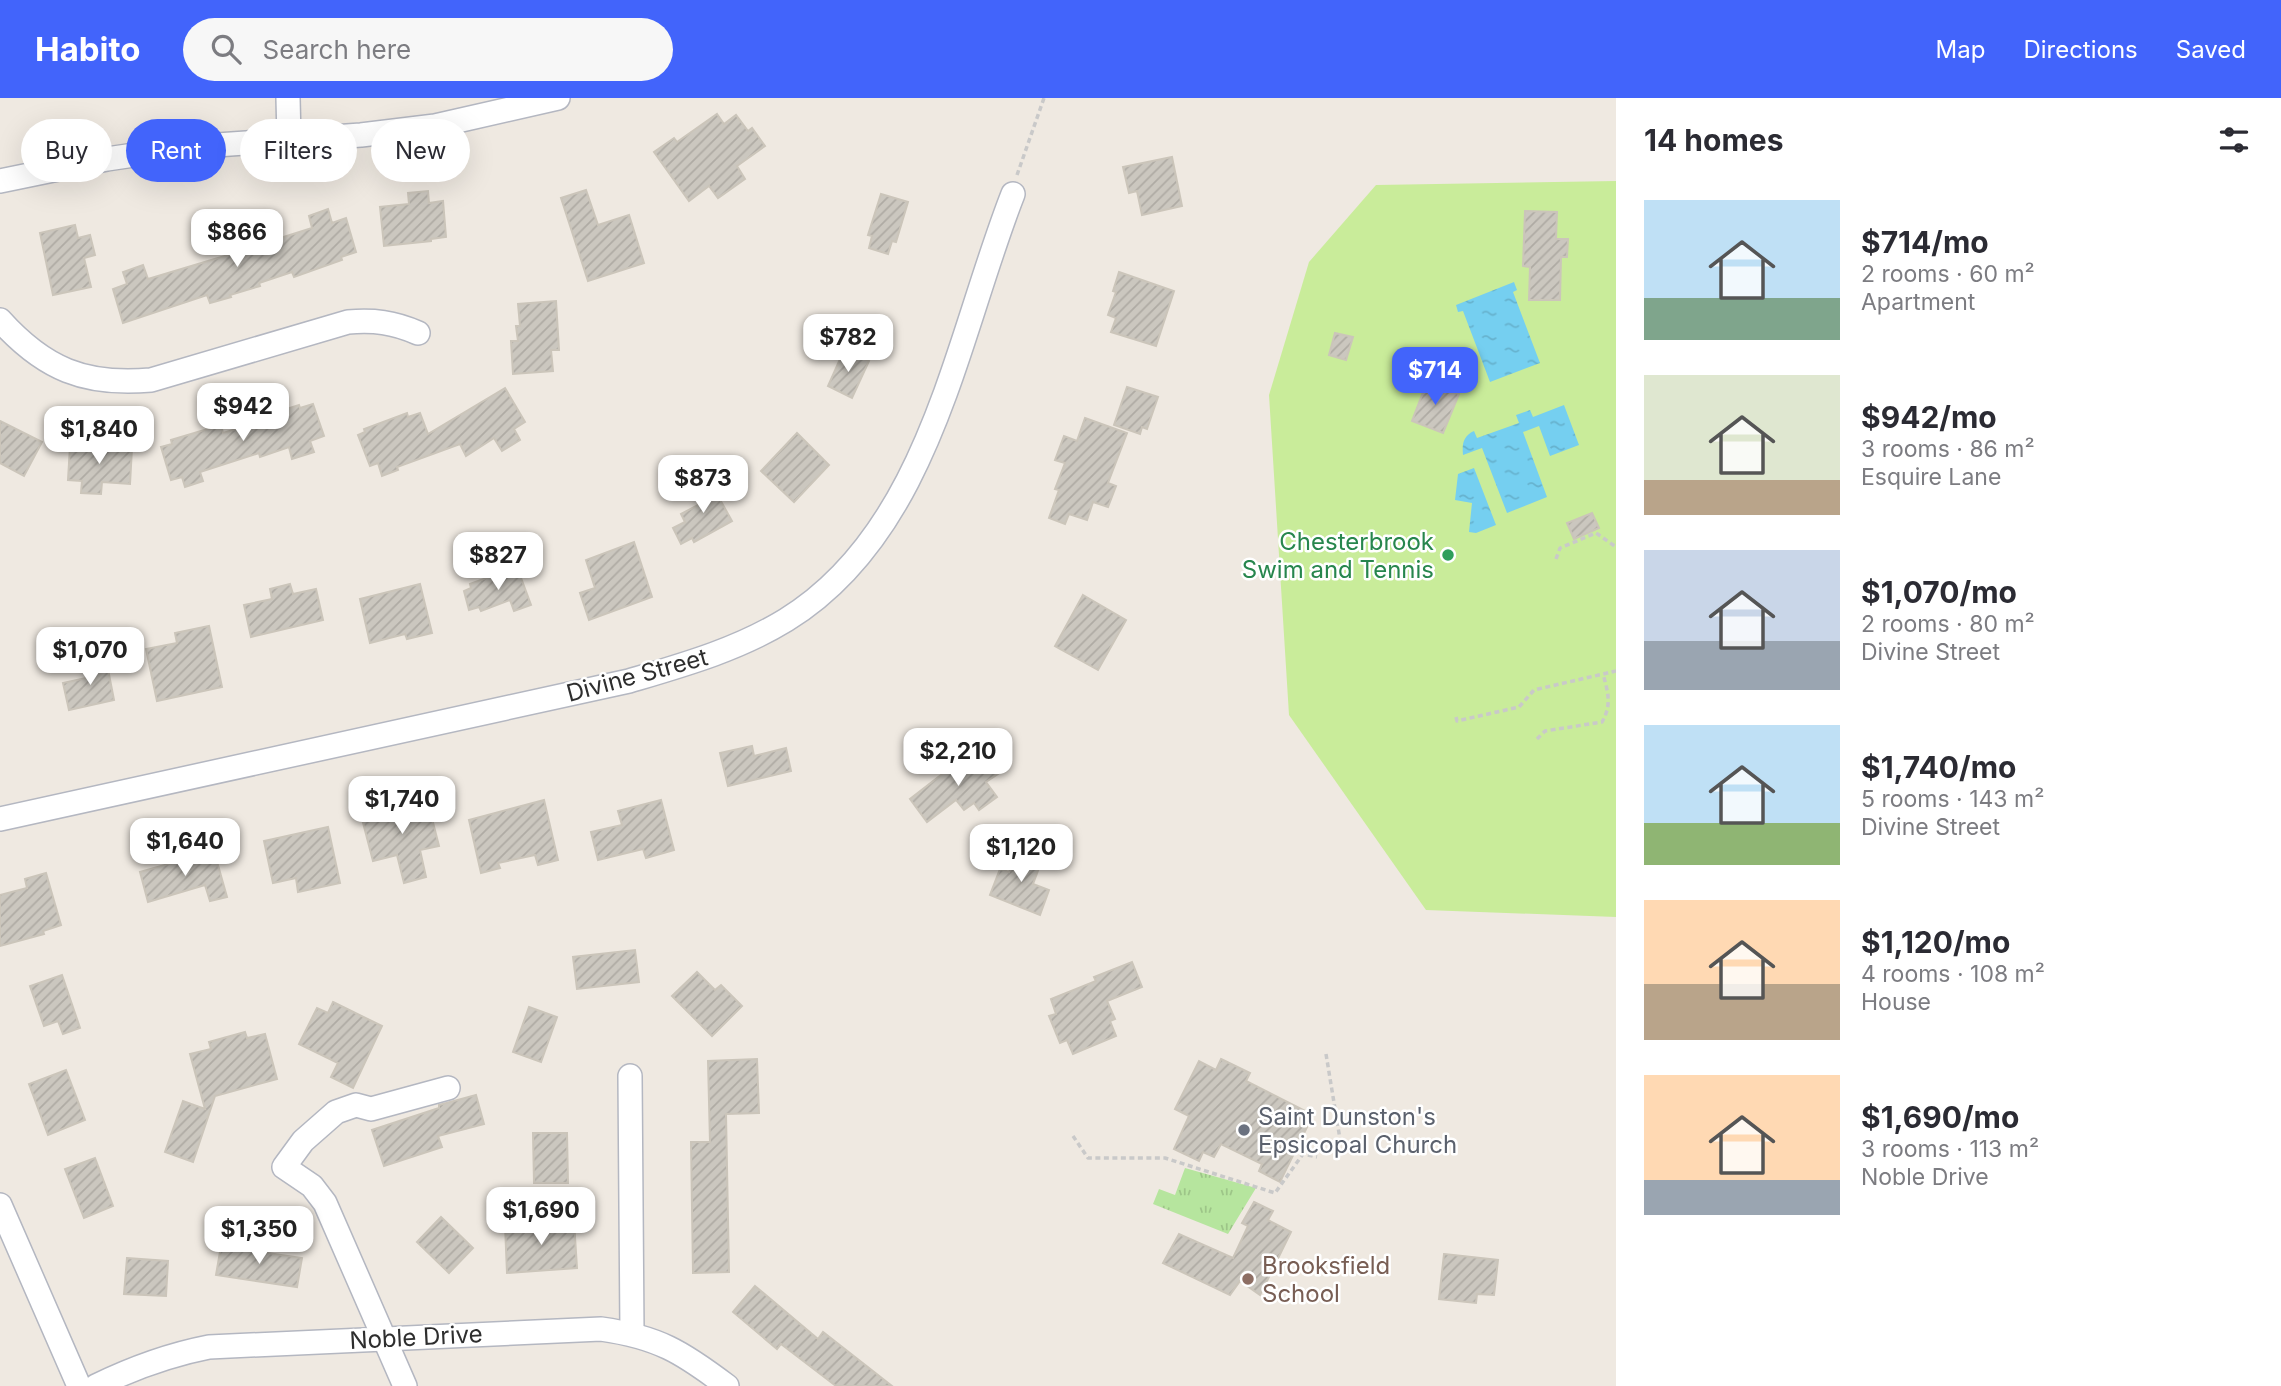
<!DOCTYPE html>
<meta charset="utf-8">
<style>
:root{--surface:#fff;--page:#f7f7f7;--text:#2b2b33;--muted:#7c7c81;--accent:#4264fb}
body{margin:0;font-family:Inter,sans-serif;background:var(--page);color:var(--text);height:100vh;display:flex;flex-direction:column;font-size:26px;white-space:nowrap}
*{box-sizing:border-box;margin:0}
p{font-size:23px;color:var(--muted)}
.icon{flex:none;width:38px;height:38px;fill:none;stroke:currentColor;stroke-width:2;stroke-linecap:round;stroke-linejoin:round}
.map{position:relative;flex:1;overflow:hidden}
.side{display:flex;flex-direction:column;background:var(--surface);width:665px}
.side>*{flex:none}
.guide{position:absolute;left:21px;top:21px;width:665px;height:63px;display:flex;gap:14px}
.price{position:absolute;translate:-50% -60px;padding:0 16px;border-radius:14px;background:#fff;color:#222;font-size:23px;line-height:46px;filter:drop-shadow(0 2px 4px #0008)}
.price::after{content:'';position:absolute;left:50%;top:42px;width:21px;height:16px;margin-left:-10px;background:inherit;clip-path:polygon(0 0,100% 0,50% 100%)}
.price.on{background:var(--accent);color:#fff}
ul{padding:0;list-style:none}
li{display:flex;align-items:center;gap:21px;height:175px;padding:0 28px}
li span{display:grid;place-items:center;flex:none;width:196px;height:140px;border-radius:0px;color:#555}
li>.icon{margin-inline-start:auto}
span .icon{width:84px;height:84px;fill:#fffc;stroke-width:1}
li b{font-size:30px}
h2{display:flex;justify-content:space-between;align-items:center;height:84px;padding:0 28px;font-size:30px}
.tag{padding:0 24px;border-radius:32px;background:var(--surface);box-shadow:0 7px 28px #0002;font-size:24px;line-height:63px}
.tag.on{background:var(--accent);color:#fff}
header{display:flex;align-items:center;gap:42px;box-sizing:border-box;height:98px;padding:0 35px;background:var(--accent);color:#fff}
header strong{font-size:33px}
nav{display:flex;gap:38px;margin-inline-start:auto;font-size:24px}
.search{width:490px;height:63px;background:var(--page);display:flex;align-items:center;gap:18px;box-sizing:border-box;padding:0 24px;border-radius:38px;color:var(--muted);font-size:26px}
main{display:flex;flex:1;min-height:0}
.map>svg:first-child{display:block}
</style>
<header>
<strong>Habito</strong>
<div class="search"><svg class="icon" aria-label="search" viewBox="0 0 24 24"><circle cx="10" cy="10" r="6"/><path d="M15 15l6 6"/></svg>Search here</div>
<nav><a>Map</a><a>Directions</a><a>Saved</a></nav>
</header>
<main>
<div class="map">
<svg width="1616" height="1288" viewBox="0 0 1616 1288">
<defs>
<pattern id="park-tufts" width="24" height="20" patternUnits="userSpaceOnUse" patternTransform="scale(1.75)"><rect width="24" height="20" fill="#b6e59e"/><path d="M3 7l-1-3M5 7V3M7 7l1-3M15 17l-1-3M17 17v-4M19 17l1-3" fill="none" stroke="#9dc588"/></pattern>
<pattern id="water-ripples" width="26" height="14" patternUnits="userSpaceOnUse" patternTransform="scale(1.75)"><rect width="26" height="14" fill="#75cff0"/><path d="M2 4q2-2 4 0t4 0M15 11q2-2 4 0t4 0" fill="none" stroke="#66b2ce"/></pattern>
<pattern id="building-hatch" width="6" height="6" patternUnits="userSpaceOnUse" patternTransform="scale(1.75)"><rect width="6" height="6" fill="#cbc7bf"/><path d="M-1 1l2-2M0 6l6-6M5 7l2-2" fill="none" stroke="#afaba4"/></pattern>
</defs>
<rect width="100%" height="100%" fill="#efe9e1"/>
<path fill="url(#park-tufts)" d="M 1185,1070 L 1256,1090 L 1228,1136 L 1153,1106 L 1159,1091 L 1175,1097 Z"/>
<path fill="#c9ec9a" d="M 1616,83 L 1616,819 L 1426,812 L 1289,617 L 1269,297 L 1309,164 L 1376,87 Z"/>
<g fill="url(#water-ripples)">
<path d="M 1514,184 L 1517,192 L 1513,194 L 1540,265 L 1490,284 L 1463,213 L 1458,214 L 1456,207 Z"/>
<path d="M 1564,307 L 1579,347 L 1550,358 L 1539,328 L 1523,334 L 1547,399 L 1507,415 L 1482,350 L 1463,357 C 1462,346 1463,338 1474,333 L 1477,340 L 1519,325 L 1516,317 L 1530,312 L 1533,319 Z"/>
<path d="M 1474,370 L 1496,427 L 1476,435 L 1469,434 L 1472,405 L 1455,402 L 1458,376 Z"/>
</g>
<g fill="url(#building-hatch)" stroke="#cbc5ba" stroke-width="2">
<path d="M 717,16 L 724,26 L 736,17 L 748,33 L 752,30 L 765,48 L 737,68 L 745,81 L 718,100 L 709,88 L 689,103 L 654,54 L 674,40 L 677,44 Z"/>
<path d="M 1172,59 L 1182,108 L 1142,117 L 1137,93 L 1129,95 L 1123,69 Z"/>
<path d="M 586,92 L 598,127 L 629,117 L 644,165 L 588,183 L 561,100 Z"/>
<path d="M 428,93 L 429,105 L 443,103 L 446,139 L 431,141 L 431,143 L 384,148 L 380,109 L 409,106 L 408,95 Z"/>
<path d="M 881,96 L 908,104 L 896,144 L 892,143 L 888,156 L 869,150 L 872,138 L 868,137 Z"/>
<path d="M 328,111 L 332,125 L 346,120 L 356,154 L 341,159 L 342,162 L 294,179 L 292,174 L 259,185 L 260,188 L 230,197 L 231,199 L 210,205 L 207,197 L 123,225 L 113,191 L 127,186 L 123,174 L 143,167 L 148,181 L 228,157 L 224,145 L 245,138 L 249,150 L 312,130 L 309,118 Z"/>
<path d="M 1525,113 L 1557,114 L 1556,141 L 1568,141 L 1567,159 L 1561,159 L 1560,202 L 1529,202 L 1530,169 L 1523,168 Z"/>
<path d="M 75,127 L 78,140 L 90,137 L 95,157 L 84,160 L 91,189 L 53,197 L 40,135 Z"/>
<path d="M 1119,174 L 1174,193 L 1156,248 L 1111,234 L 1116,220 L 1108,217 L 1116,194 L 1113,193 Z"/>
<path d="M 556,203 L 559,252 L 551,252 L 553,273 L 513,276 L 511,243 L 518,243 L 516,228 L 520,228 L 518,206 Z"/>
<path d="M 1335,235 L 1353,239 L 1346,262 L 1329,257 Z"/>
<path d="M 844,252 L 869,263 L 852,300 L 828,288 Z"/>
<path d="M 1427,284 L 1459,296 L 1443,335 L 1412,323 Z"/>
<path d="M 1127,289 L 1158,299 L 1147,331 L 1142,329 L 1140,336 L 1114,327 Z"/>
<path d="M 505,290 L 525,324 L 514,331 L 520,342 L 502,353 L 494,340 L 466,358 L 460,346 L 397,369 L 398,372 L 382,378 L 378,365 L 370,368 L 358,337 L 365,334 L 364,331 L 407,315 L 408,319 L 420,315 L 428,336 Z"/>
<path d="M 313,306 L 324,338 L 310,343 L 314,354 L 292,361 L 289,349 L 260,359 L 259,355 L 200,374 L 203,383 L 185,389 L 182,379 L 171,382 L 161,349 L 172,346 L 171,342 L 221,327 L 223,335 L 256,325 L 254,320 L 270,314 L 271,316 L 299,307 L 300,310 Z"/>
<path d="M 1085,320 L 1127,335 L 1108,385 L 1116,388 L 1108,409 L 1093,404 L 1087,422 L 1069,416 L 1065,426 L 1049,420 L 1059,392 L 1055,391 L 1065,365 L 1055,362 L 1064,338 L 1077,343 Z"/>
<path d="M 0,323 L 42,344 L 24,378 L 0,365 Z"/>
<path d="M 797,335 L 829,367 L 794,404 L 761,373 Z"/>
<path d="M 85,345 L 132,350 L 130,386 L 102,384 L 101,396 L 81,395 L 82,383 L 68,382 L 70,348 L 85,349 Z"/>
<path d="M 709,382 L 732,423 L 694,444 L 692,440 L 681,446 L 673,430 L 685,424 L 681,416 L 700,406 L 692,391 Z"/>
<path d="M 1592,415 L 1599,430 L 1574,441 L 1567,425 Z"/>
<path d="M 634,444 L 652,499 L 589,522 L 580,495 L 595,490 L 586,462 Z"/>
<path d="M 517,469 L 531,507 L 514,513 L 510,502 L 481,513 L 479,509 L 469,512 L 464,493 L 471,490 L 470,486 Z"/>
<path d="M 290,486 L 293,496 L 316,491 L 323,522 L 251,539 L 244,507 L 272,501 L 270,491 Z"/>
<path d="M 420,486 L 432,535 L 407,541 L 405,536 L 370,545 L 360,501 Z"/>
<path d="M 1083,497 L 1126,522 L 1098,572 L 1055,548 Z"/>
<path d="M 209,528 L 222,589 L 157,603 L 146,551 L 177,545 L 175,535 Z"/>
<path d="M 106,561 L 114,602 L 69,612 L 63,585 L 86,580 L 83,566 Z"/>
<path d="M 752,648 L 754,658 L 786,650 L 791,673 L 728,688 L 720,655 Z"/>
<path d="M 968,656 L 973,663 L 983,656 L 998,676 L 986,684 L 997,699 L 979,712 L 974,705 L 964,712 L 956,702 L 927,724 L 910,701 Z"/>
<path d="M 427,701 L 439,748 L 420,752 L 426,779 L 404,785 L 397,757 L 373,763 L 361,717 Z"/>
<path d="M 544,702 L 558,762 L 538,767 L 535,757 L 498,765 L 500,770 L 481,775 L 469,722 Z"/>
<path d="M 661,702 L 674,752 L 646,760 L 643,751 L 598,762 L 591,734 L 622,727 L 618,713 Z"/>
<path d="M 328,729 L 340,785 L 298,794 L 296,780 L 273,785 L 264,743 Z"/>
<path d="M 1017,752 L 1042,762 L 1033,786 L 1049,792 L 1040,817 L 990,797 L 1000,771 L 1009,774 Z"/>
<path d="M 214,753 L 227,799 L 210,803 L 205,787 L 148,804 L 140,774 Z"/>
<path d="M 46,775 L 61,827 L 43,833 L 44,836 L 0,848 L 0,797 L 27,790 L 25,781 Z"/>
<path d="M 635,852 L 639,884 L 577,891 L 573,859 Z"/>
<path d="M 1132,864 L 1142,889 L 1107,903 L 1115,921 L 1110,923 L 1116,938 L 1073,956 L 1067,942 L 1060,945 L 1049,918 L 1056,916 L 1051,901 L 1096,883 L 1094,879 Z"/>
<path d="M 697,874 L 715,892 L 721,887 L 742,908 L 712,938 L 672,898 Z"/>
<path d="M 62,877 L 80,930 L 63,936 L 58,923 L 44,928 L 30,888 Z"/>
<path d="M 333,904 L 382,928 L 353,990 L 331,979 L 338,965 L 299,946 L 317,910 L 328,915 Z"/>
<path d="M 529,909 L 557,919 L 541,964 L 513,954 Z"/>
<path d="M 245,934 L 247,940 L 265,936 L 277,981 L 215,998 L 193,1064 L 165,1054 L 183,1003 L 205,1011 L 190,956 L 211,951 L 209,944 Z"/>
<path d="M 757,961 L 759,1015 L 726,1016 L 729,1174 L 693,1175 L 691,1044 L 710,1044 L 708,963 Z"/>
<path d="M 1221,961 L 1250,975 L 1246,983 L 1313,1017 L 1280,1084 L 1259,1073 L 1262,1066 L 1221,1046 L 1214,1059 L 1203,1054 L 1199,1063 L 1174,1051 L 1189,1018 L 1175,1011 L 1199,963 L 1216,972 Z"/>
<path d="M 66,972 L 85,1022 L 48,1037 L 29,986 Z"/>
<path d="M 476,997 L 484,1026 L 438,1038 L 442,1049 L 384,1068 L 372,1032 L 439,1010 L 439,1007 Z"/>
<path d="M 533,1035 L 567,1035 L 568,1085 L 534,1085 Z"/>
<path d="M 95,1060 L 113,1108 L 84,1120 L 65,1071 Z"/>
<path d="M 1254,1104 L 1273,1113 L 1268,1122 L 1291,1134 L 1260,1197 L 1240,1183 L 1230,1197 L 1163,1165 L 1179,1136 L 1233,1160 L 1248,1128 L 1242,1125 Z"/>
<path d="M 441,1119 L 473,1150 L 449,1175 L 417,1144 Z"/>
<path d="M 574,1123 L 577,1170 L 507,1175 L 505,1127 Z"/>
<path d="M 221,1148 L 302,1160 L 297,1189 L 216,1177 Z"/>
<path d="M 1444,1156 L 1498,1162 L 1494,1197 L 1477,1196 L 1476,1205 L 1439,1201 Z"/>
<path d="M 127,1160 L 168,1163 L 166,1198 L 124,1196 Z"/>
<path d="M 755,1188 L 818,1241 L 823,1234 L 892,1288 L 836,1288 L 781,1246 L 777,1251 L 733,1214 Z"/>
</g>
<g fill="none" stroke-linecap="round" stroke-linejoin="round">
<g stroke="#b4b7c1" stroke-width="26">
<g id="minor">
<path d="M 288,0 L 289,41"/>
<path d="M 0,83 L 107,61 L 188,49 L 361,37 L 435,28 L 558,0"/>
<path d="M 0,222 C 44,271 85,288 151,282 L 348,224 C 374,222 393,224 418,235"/>
<path d="M 0,721 L 629,583 C 683,567 737,552 786,522 C 929,434 956,241 1013,96"/>
<path d="M 630,978 L 632,1235"/>
<path d="M 0,1107 L 79,1288"/>
<path d="M 96,1288 C 133,1270 168,1257 209,1249 L 601,1231 C 658,1239 682,1254 727,1288"/>
<path d="M 405,1288 L 325,1105 L 312,1088 L 284,1069 L 303,1043 L 336,1014 L 356,1007 L 371,1011 L 448,990"/>
</g>
</g>
<g stroke="#c9c9c9" stroke-width="3.5" stroke-dasharray="5 3.5" stroke-linecap="butt">
<path d="M 1017,77 L 1044,0"/>
<path d="M 1556,461 L 1560,450 L 1596,435 L 1616,449"/>
<path d="M 1456,619 L 1457,623 L 1519,609 L 1534,592 L 1616,573"/>
<path d="M 1537,641 L 1545,633 L 1602,624 C 1612,607 1608,594 1603,576"/>
<path d="M 1326,956 L 1340,1041"/>
<path d="M 1073,1038 L 1088,1060 L 1165,1060 L 1275,1095 L 1303,1056 L 1317,1059"/>
</g>
<use href="#minor" stroke="#fff" stroke-width="23"/>
</g>
<circle fill="#2e9e5b" stroke="#fff" stroke-width="2.5" cx="1448" cy="457" r="7"/>
<circle fill="#6b7280" stroke="#fff" stroke-width="2.5" cx="1244" cy="1032" r="7"/>
<circle fill="#8d6e63" stroke="#fff" stroke-width="2.5" cx="1248" cy="1181" r="7"/>
<g text-anchor="middle" dominant-baseline="central" stroke-width="5" stroke-linejoin="round" paint-order="stroke">
<g font-size="24" fill="#27864d" stroke="#fff" text-anchor="end">
<text x="1434" y="443">Chesterbrook<tspan x="1434" dy="28">Swim and Tennis</tspan></text>
</g>
<g font-size="24" fill="#2e2e2e" stroke="#fff">
<text transform="translate(637 577) rotate(-15)">Divine Street</text>
<text transform="translate(416 1239) rotate(-3)">Noble Drive</text>
</g>
<g font-size="24" fill="#5b616d" stroke="#fff" text-anchor="start">
<text x="1258" y="1018">Saint Dunston's<tspan x="1258" dy="28">Epsicopal Church</tspan></text>
</g>
<g font-size="24" fill="#785e54" stroke="#fff" text-anchor="start">
<text x="1262" y="1167">Brooksfield<tspan x="1262" dy="28">School</tspan></text>
</g>
</g>
</svg>
<b class="price" style="left:237px;top:171px">$866</b>
<b class="price" style="left:848px;top:276px">$782</b>
<b class="price on" style="left:1435px;top:309px">$714</b>
<b class="price" style="left:243px;top:345px">$942</b>
<b class="price" style="left:99px;top:368px">$1,840</b>
<b class="price" style="left:703px;top:417px">$873</b>
<b class="price" style="left:498px;top:494px">$827</b>
<b class="price" style="left:90px;top:589px">$1,070</b>
<b class="price" style="left:958px;top:690px">$2,210</b>
<b class="price" style="left:402px;top:738px">$1,740</b>
<b class="price" style="left:185px;top:780px">$1,640</b>
<b class="price" style="left:1021px;top:786px">$1,120</b>
<b class="price" style="left:541px;top:1149px">$1,690</b>
<b class="price" style="left:259px;top:1168px">$1,350</b>
<div class="guide">
<a class="tag">Buy</a>
<a class="tag on">Rent</a>
<a class="tag">Filters</a>
<a class="tag">New</a>
</div>
</div>
<section class="side">
<h2>14 homes<svg class="icon" aria-label="filters" viewBox="0 0 24 24"><path d="M4 7h16M4 17h16"/><circle cx="9" cy="7" r="2"/><circle cx="15" cy="17" r="2"/></svg></h2>
<ul>
<li><span style="background:linear-gradient(#bfe0f5 70%,#7fa58c 0)"><svg class="icon" aria-label="home" viewBox="0 0 24 24"><path d="M3 11l9-7 9 7M6 9v11h12V9"/></svg></span><div><b>$714/mo</b><p>2 rooms · 60 m²</p><p>Apartment</p></div></li>
<li><span style="background:linear-gradient(#dfe7d0 75%,#b9a48a 0)"><svg class="icon" aria-label="home" viewBox="0 0 24 24"><path d="M3 11l9-7 9 7M6 9v11h12V9"/></svg></span><div><b>$942/mo</b><p>3 rooms · 86 m²</p><p>Esquire Lane</p></div></li>
<li><span style="background:linear-gradient(#c9d6e8 65%,#9aa5b1 0)"><svg class="icon" aria-label="home" viewBox="0 0 24 24"><path d="M3 11l9-7 9 7M6 9v11h12V9"/></svg></span><div><b>$1,070/mo</b><p>2 rooms · 80 m²</p><p>Divine Street</p></div></li>
<li><span style="background:linear-gradient(#bfe0f5 70%,#8fb573 0)"><svg class="icon" aria-label="home" viewBox="0 0 24 24"><path d="M3 11l9-7 9 7M6 9v11h12V9"/></svg></span><div><b>$1,740/mo</b><p>5 rooms · 143 m²</p><p>Divine Street</p></div></li>
<li><span style="background:linear-gradient(#ffd9b3 60%,#b9a48a 0)"><svg class="icon" aria-label="home" viewBox="0 0 24 24"><path d="M3 11l9-7 9 7M6 9v11h12V9"/></svg></span><div><b>$1,120/mo</b><p>4 rooms · 108 m²</p><p>House</p></div></li>
<li><span style="background:linear-gradient(#ffd9b3 75%,#9aa5b1 0)"><svg class="icon" aria-label="home" viewBox="0 0 24 24"><path d="M3 11l9-7 9 7M6 9v11h12V9"/></svg></span><div><b>$1,690/mo</b><p>3 rooms · 113 m²</p><p>Noble Drive</p></div></li>
</ul>
</section>
</main>
